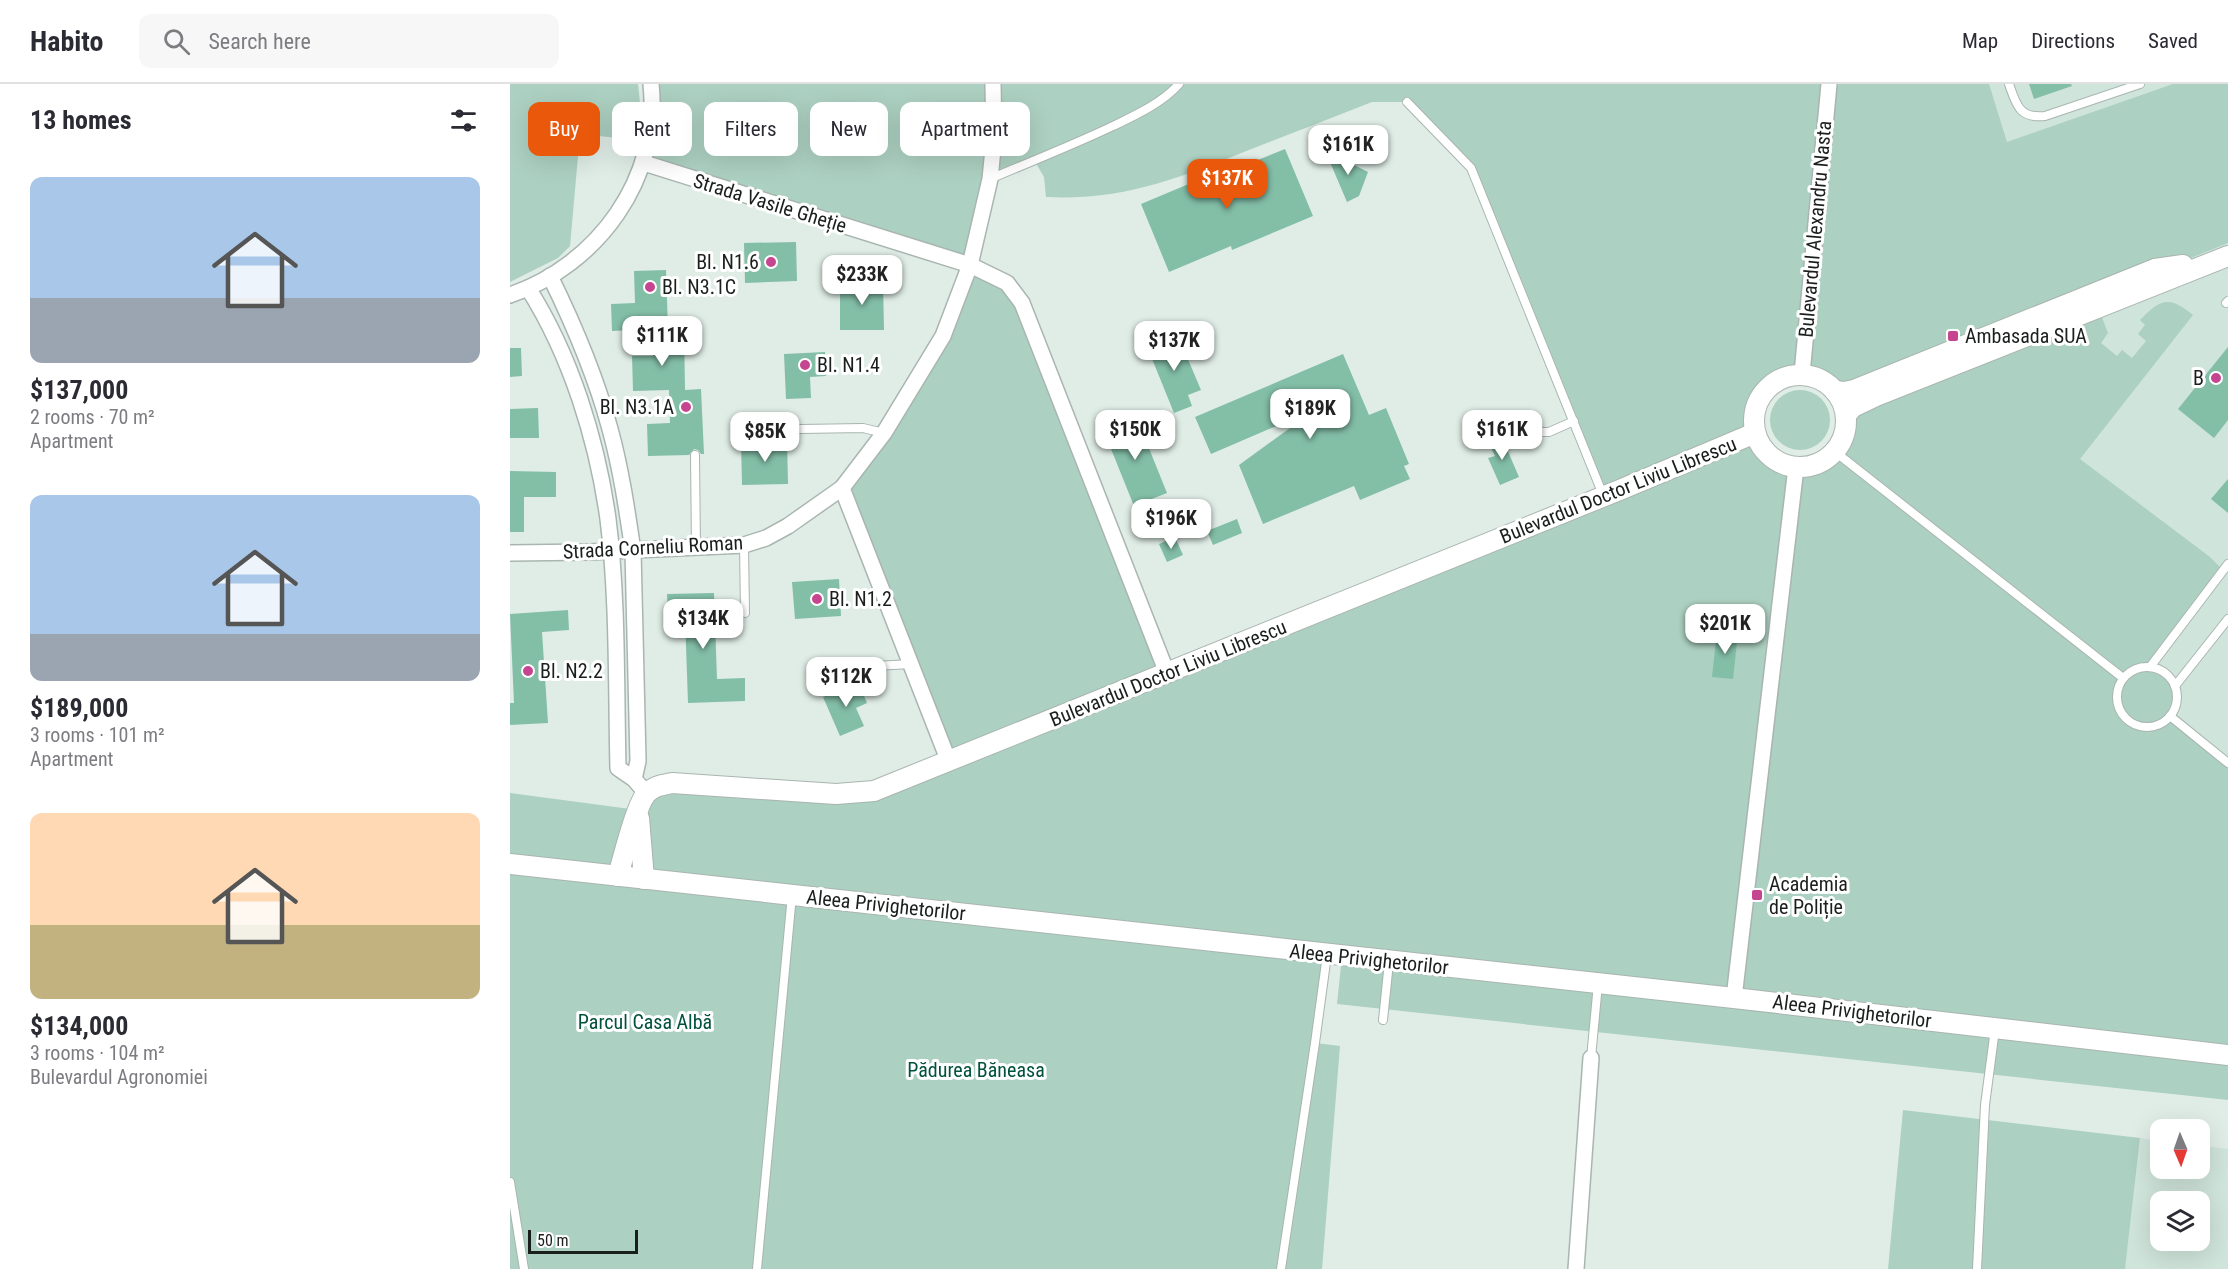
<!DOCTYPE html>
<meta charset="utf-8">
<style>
:root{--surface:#fff;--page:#f7f7f7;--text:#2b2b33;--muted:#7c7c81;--line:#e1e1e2;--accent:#ea580c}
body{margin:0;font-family:"Roboto Condensed",sans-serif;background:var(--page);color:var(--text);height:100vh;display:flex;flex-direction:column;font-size:22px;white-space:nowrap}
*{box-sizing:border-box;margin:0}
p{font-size:20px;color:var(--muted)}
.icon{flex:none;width:33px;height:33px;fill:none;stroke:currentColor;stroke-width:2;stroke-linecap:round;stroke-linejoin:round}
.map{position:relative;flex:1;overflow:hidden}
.drawer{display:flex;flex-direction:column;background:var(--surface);width:510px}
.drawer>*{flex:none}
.guide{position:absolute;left:18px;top:18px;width:570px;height:54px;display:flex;gap:12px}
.needle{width:39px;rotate:178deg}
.tools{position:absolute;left:1640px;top:1035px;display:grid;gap:12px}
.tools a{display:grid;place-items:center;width:60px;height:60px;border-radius:12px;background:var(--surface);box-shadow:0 6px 24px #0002;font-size:30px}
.scale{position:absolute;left:18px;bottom:15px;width:110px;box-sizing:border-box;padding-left:6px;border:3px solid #1a1e1c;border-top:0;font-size:16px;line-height:21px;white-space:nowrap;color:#1a1e1c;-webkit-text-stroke:4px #fff;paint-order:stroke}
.price{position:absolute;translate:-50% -51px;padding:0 14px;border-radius:12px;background:#fff;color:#222;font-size:20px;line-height:39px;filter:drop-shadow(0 2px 3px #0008)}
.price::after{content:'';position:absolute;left:50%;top:36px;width:18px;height:14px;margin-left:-9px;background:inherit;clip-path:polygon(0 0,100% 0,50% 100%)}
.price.active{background:var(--accent);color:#fff}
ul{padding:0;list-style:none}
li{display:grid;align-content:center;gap:12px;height:318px;padding:0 30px}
li span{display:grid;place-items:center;height:186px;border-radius:12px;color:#555}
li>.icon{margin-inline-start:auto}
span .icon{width:108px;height:108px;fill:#fffc;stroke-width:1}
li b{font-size:26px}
h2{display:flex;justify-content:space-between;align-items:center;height:72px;padding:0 30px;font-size:26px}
.pill{padding:0 21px;border-radius:12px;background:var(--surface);box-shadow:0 6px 24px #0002;font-size:21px;line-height:54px}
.pill.active{background:var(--accent);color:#fff}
header{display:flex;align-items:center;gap:36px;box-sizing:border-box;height:84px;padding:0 30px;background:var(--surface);border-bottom:2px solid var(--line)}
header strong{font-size:28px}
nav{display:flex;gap:33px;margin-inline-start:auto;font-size:21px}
.search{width:420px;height:54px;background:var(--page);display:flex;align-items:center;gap:15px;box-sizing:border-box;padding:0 21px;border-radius:12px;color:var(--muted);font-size:22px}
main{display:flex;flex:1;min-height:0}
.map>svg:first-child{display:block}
</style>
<header>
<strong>Habito</strong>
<div class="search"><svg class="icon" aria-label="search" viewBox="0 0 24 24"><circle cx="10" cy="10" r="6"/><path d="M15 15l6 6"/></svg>Search here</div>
<nav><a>Map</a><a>Directions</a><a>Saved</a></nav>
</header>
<main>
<section class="drawer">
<h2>13 homes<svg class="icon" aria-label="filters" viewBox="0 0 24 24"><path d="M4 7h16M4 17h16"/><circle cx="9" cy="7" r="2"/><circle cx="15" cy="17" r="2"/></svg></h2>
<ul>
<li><span style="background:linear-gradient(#a9c7e8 65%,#9aa5b1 0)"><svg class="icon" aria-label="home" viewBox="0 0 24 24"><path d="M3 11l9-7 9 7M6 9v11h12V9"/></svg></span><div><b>$137,000</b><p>2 rooms · 70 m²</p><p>Apartment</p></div></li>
<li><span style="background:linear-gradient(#a9c7e8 75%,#9aa5b1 0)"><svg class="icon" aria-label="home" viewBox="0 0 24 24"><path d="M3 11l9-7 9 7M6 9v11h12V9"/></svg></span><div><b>$189,000</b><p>3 rooms · 101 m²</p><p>Apartment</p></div></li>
<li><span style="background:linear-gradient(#ffd9b3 60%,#c2b280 0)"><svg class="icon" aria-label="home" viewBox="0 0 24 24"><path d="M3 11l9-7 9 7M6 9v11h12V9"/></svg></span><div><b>$134,000</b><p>3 rooms · 104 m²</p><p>Bulevardul Agronomiei</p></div></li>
</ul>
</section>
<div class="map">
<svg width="1718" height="1185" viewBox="0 0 1718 1185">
<rect width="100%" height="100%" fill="#e0ede7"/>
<g fill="#cfe4db" fill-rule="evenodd">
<path d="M 1319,0 L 1718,0 L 1718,679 L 1324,367 L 1331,358 L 1336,339 L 1334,323 L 1331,316 L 1317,300 L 1307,294 L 1292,290 Z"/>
<path d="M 1630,1054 L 1650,1057 L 1650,1084 L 1689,1084 L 1689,1061 L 1718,1065 L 1718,1185 L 1615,1185 ZM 1650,1118 L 1689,1118 L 1689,1156 L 1650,1156 Z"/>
</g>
<g fill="#acd0c1" fill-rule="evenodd">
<path d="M 0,0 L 128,0 L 130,19 L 126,56 L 70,50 L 60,162 L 48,174 L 0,198 Z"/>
<path d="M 141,0 L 1479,0 L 1497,58 L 1663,0 L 1718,0 L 1718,159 L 1584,213 L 1598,249 L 1591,259 L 1607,272 L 1612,266 L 1622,274 L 1636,257 L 1628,250 L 1635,241 L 1630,236 C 1650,215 1659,211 1683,231 L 1570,375 L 1700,473 L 1713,486 L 1641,583 C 1664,590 1672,611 1660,632 L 1718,679 L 1718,1016 L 827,920 L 832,872 L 817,870 L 806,959 L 830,962 L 812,1185 L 0,1185 L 0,709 L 128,726 L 142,704 L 326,710 L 439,678 L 332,404 L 406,298 L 460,182 L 134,79 ZM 862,18 L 897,18 L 961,84 L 1094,412 L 657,589 L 512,219 L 460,181 L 481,94 L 524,76 L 534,93 L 536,113 C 613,117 669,94 739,66 C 780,50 821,34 862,18 ZM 1292,290 C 1301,292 1310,294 1317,300 C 1351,324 1335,378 1294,382 C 1283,383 1273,381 1264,374 C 1252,365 1246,355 1244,340 C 1241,312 1265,291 1292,290 Z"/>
<circle cx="1290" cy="336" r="30"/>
<path d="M 1393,1026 L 1630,1054 L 1615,1185 L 1378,1185 Z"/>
</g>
<g fill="#83bea7">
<path d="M 1519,0 L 1561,0 L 1562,2 L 1524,15 Z"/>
<path d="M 775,65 L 803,132 L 722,166 L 721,162 L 659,188 L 631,120 L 693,94 L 694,98 Z"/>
<path d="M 830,65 L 834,76 L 858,88 L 849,112 L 837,118 L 817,71 Z"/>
<path d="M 286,158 L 287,197 L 235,199 L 234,159 Z"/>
<path d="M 156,186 L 158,245 L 174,245 L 175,306 L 191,305 L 194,370 L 191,370 L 188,366 L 184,365 L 179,371 L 138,372 L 137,340 L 160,339 L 159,306 L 123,307 L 122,272 L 143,272 L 143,245 L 102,247 L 101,220 L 125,219 L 124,187 Z"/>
<path d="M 330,198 L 373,198 L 374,246 L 330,246 Z"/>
<path d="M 662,249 L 670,268 L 674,266 L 691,306 L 678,311 L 682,322 L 664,329 L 636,260 Z"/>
<path d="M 1718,263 L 1718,336 L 1704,354 L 1668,325 Z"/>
<path d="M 0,264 L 11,264 L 12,292 L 0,293 Z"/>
<path d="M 315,268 L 316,292 L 300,293 L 301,314 L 276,315 L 274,270 Z"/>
<path d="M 833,270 L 859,331 L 876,324 L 899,380 L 894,382 L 900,395 L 850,416 L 844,402 L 753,440 L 729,381 L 787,339 L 785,334 L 701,370 L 685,333 Z"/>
<path d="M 28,324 L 29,354 L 0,354 L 0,325 Z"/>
<path d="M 626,332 L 657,409 L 624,422 L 593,345 Z"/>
<path d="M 990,349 L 1009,393 L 990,401 L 978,374 L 985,372 L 977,355 Z"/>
<path d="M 277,356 L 278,400 L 232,401 L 231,358 Z"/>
<path d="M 0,387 L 46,388 L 46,413 L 14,413 L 14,448 L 0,448 Z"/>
<path d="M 1718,395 L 1718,429 L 1701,415 Z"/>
<path d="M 727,435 L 732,449 L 703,461 L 697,447 Z"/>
<path d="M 665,453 L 673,471 L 657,478 L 649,460 Z"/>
<path d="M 329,495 L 331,532 L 285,535 L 282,498 Z"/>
<path d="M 204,509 L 207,595 L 235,594 L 235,617 L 178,619 L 175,533 L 158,533 L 157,510 Z"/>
<path d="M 58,526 L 59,546 L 32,548 L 38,639 L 0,641 L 0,619 L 4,619 L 0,530 Z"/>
<path d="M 1207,547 L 1228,549 L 1223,595 L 1202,593 Z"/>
<path d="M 348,598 L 357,619 L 346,624 L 354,642 L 330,652 L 313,613 Z"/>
</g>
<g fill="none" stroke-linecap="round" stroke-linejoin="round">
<g stroke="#a9b5b0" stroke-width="10">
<g id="service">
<path d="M 1499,0 C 1506,20 1509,35 1535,32 L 1630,0"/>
<path d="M 897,18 L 961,84 L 1093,411"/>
<path d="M 480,95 C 522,77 563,61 603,42 C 626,31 652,19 669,0"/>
<path d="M 1716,219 L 1718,217"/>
<path d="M 1025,339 L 1030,348 L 1039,348 L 1064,337"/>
<path d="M 290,345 L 353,344 L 374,349"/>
<path d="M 1324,367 L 1613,594"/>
<path d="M 185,371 L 186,465"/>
<path d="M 234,461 L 235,529"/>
<path d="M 347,583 L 401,580"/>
<path d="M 1640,583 L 1718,480"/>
<circle cx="1637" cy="613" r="30"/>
<path d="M 1665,602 L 1718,535"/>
<path d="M 1660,632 L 1718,679"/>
<path d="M 873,936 L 879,878"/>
<path d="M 1081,974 L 1088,900"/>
<path d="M 0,1098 L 14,1185"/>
<path d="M 247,1185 L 282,811"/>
<path d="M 771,1185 L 805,959 L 817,871"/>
<path d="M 1467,1185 L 1475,1021 L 1485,945"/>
</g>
</g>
<g stroke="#a9b5b0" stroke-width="18">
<g id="minor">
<path d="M 134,79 L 460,181 L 497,199 L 512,219 L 657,589"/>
<path d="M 40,192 C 64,241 86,293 100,345 C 111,385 117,426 123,467 L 128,677 L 124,695"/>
<path d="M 18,204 C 61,272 87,356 98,435 C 108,515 106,603 108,684 L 124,695 L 136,709"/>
<path d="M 0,211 C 88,181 151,94 141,0"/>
<path d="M 1292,290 L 1319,0"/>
<path d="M 332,404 L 439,678"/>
<path d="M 0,469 L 80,468 L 234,461 L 256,454 L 278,442 L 332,404 L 374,349 L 433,252 L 460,181 L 480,95 L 484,55 L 483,0"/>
<path d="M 1224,914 L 1286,383"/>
<path d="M 1066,1185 L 1081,974"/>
</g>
</g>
<g stroke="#a9b5b0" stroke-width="22">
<g id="tertiary">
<circle cx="1290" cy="337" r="46"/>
<path d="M 1325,307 L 1334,308 L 1344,306 L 1645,185 L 1673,181"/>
<path d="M 1336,331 L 1343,323 L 1366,312 L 1718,172"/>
<path d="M 129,734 L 134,795"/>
<path d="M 0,780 L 1224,914 L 1718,971"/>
<path d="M 108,792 C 113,774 126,722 136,710 C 143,702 152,701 162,699 L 326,710 L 364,707 L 1112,405 L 1245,349"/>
</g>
</g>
<use href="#service" stroke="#fff" stroke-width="8"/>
<use href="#minor" stroke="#fff" stroke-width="15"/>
<use href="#tertiary" stroke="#fff" stroke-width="20"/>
</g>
<g fill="#c54590" stroke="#fff" stroke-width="2">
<circle cx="261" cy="178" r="6"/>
<circle cx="140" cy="203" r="6"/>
<rect x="1437" y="246" width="12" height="12" rx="3"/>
<circle cx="295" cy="281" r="6"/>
<circle cx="1706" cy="294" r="6"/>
<circle cx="176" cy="323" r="6"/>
<circle cx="307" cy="515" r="6"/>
<circle cx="18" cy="587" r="6"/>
<rect x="1241" y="805" width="12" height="12" rx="3"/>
</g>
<g text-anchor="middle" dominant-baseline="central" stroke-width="6" stroke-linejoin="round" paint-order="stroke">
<g font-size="20" fill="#1a1e1c" stroke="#fff">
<text transform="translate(260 119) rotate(17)">Strada Vasile Gheție</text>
<text transform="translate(1305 145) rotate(-85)">Bulevardul Alexandru Nasta</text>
<text transform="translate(1108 406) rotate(-22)">Bulevardul Doctor Liviu Librescu</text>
<text transform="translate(143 463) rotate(-3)">Strada Corneliu Roman</text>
<text transform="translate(658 589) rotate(-22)">Bulevardul Doctor Liviu Librescu</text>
<text transform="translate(376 821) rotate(6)">Aleea Privighetorilor</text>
<text transform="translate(859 875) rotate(6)">Aleea Privighetorilor</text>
<text transform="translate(1342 927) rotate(7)">Aleea Privighetorilor</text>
</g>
<g font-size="20" fill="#1a1e1c" stroke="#fff" text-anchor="start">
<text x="249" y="178" text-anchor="end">Bl. N1.6</text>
<text x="152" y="203">Bl. N3.1C</text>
<text x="1455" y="252">Ambasada SUA</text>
<text x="307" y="281">Bl. N1.4</text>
<text x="1694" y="294" text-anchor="end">B</text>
<text x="164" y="323" text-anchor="end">Bl. N3.1A</text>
<text x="319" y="515">Bl. N1.2</text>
<text x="30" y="587">Bl. N2.2</text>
<text x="1259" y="800">Academia<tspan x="1259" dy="23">de Poliție</tspan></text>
</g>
<g font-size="20" fill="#00523c" stroke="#fff">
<text x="135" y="938">Parcul Casa Albă</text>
<text x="466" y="986">Pădurea Băneasa</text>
</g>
</g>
</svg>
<div class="tools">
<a><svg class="needle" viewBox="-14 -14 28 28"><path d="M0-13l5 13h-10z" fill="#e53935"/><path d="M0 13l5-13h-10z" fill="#7c7c81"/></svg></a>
<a><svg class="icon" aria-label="layers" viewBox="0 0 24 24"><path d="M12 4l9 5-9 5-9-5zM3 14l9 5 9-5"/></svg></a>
</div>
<div class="scale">50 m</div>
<b class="price" style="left:838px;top:92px">$161K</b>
<b class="price active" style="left:717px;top:126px">$137K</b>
<b class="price" style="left:352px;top:222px">$233K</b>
<b class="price" style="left:152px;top:283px">$111K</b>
<b class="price" style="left:664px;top:288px">$137K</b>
<b class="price" style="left:800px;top:356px">$189K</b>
<b class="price" style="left:625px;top:377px">$150K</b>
<b class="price" style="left:992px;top:377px">$161K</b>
<b class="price" style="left:255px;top:379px">$85K</b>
<b class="price" style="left:661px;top:466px">$196K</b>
<b class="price" style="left:193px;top:566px">$134K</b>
<b class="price" style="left:1215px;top:571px">$201K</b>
<b class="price" style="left:336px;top:624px">$112K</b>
<div class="guide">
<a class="pill active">Buy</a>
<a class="pill">Rent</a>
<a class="pill">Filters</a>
<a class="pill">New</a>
<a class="pill">Apartment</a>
</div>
</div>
</main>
